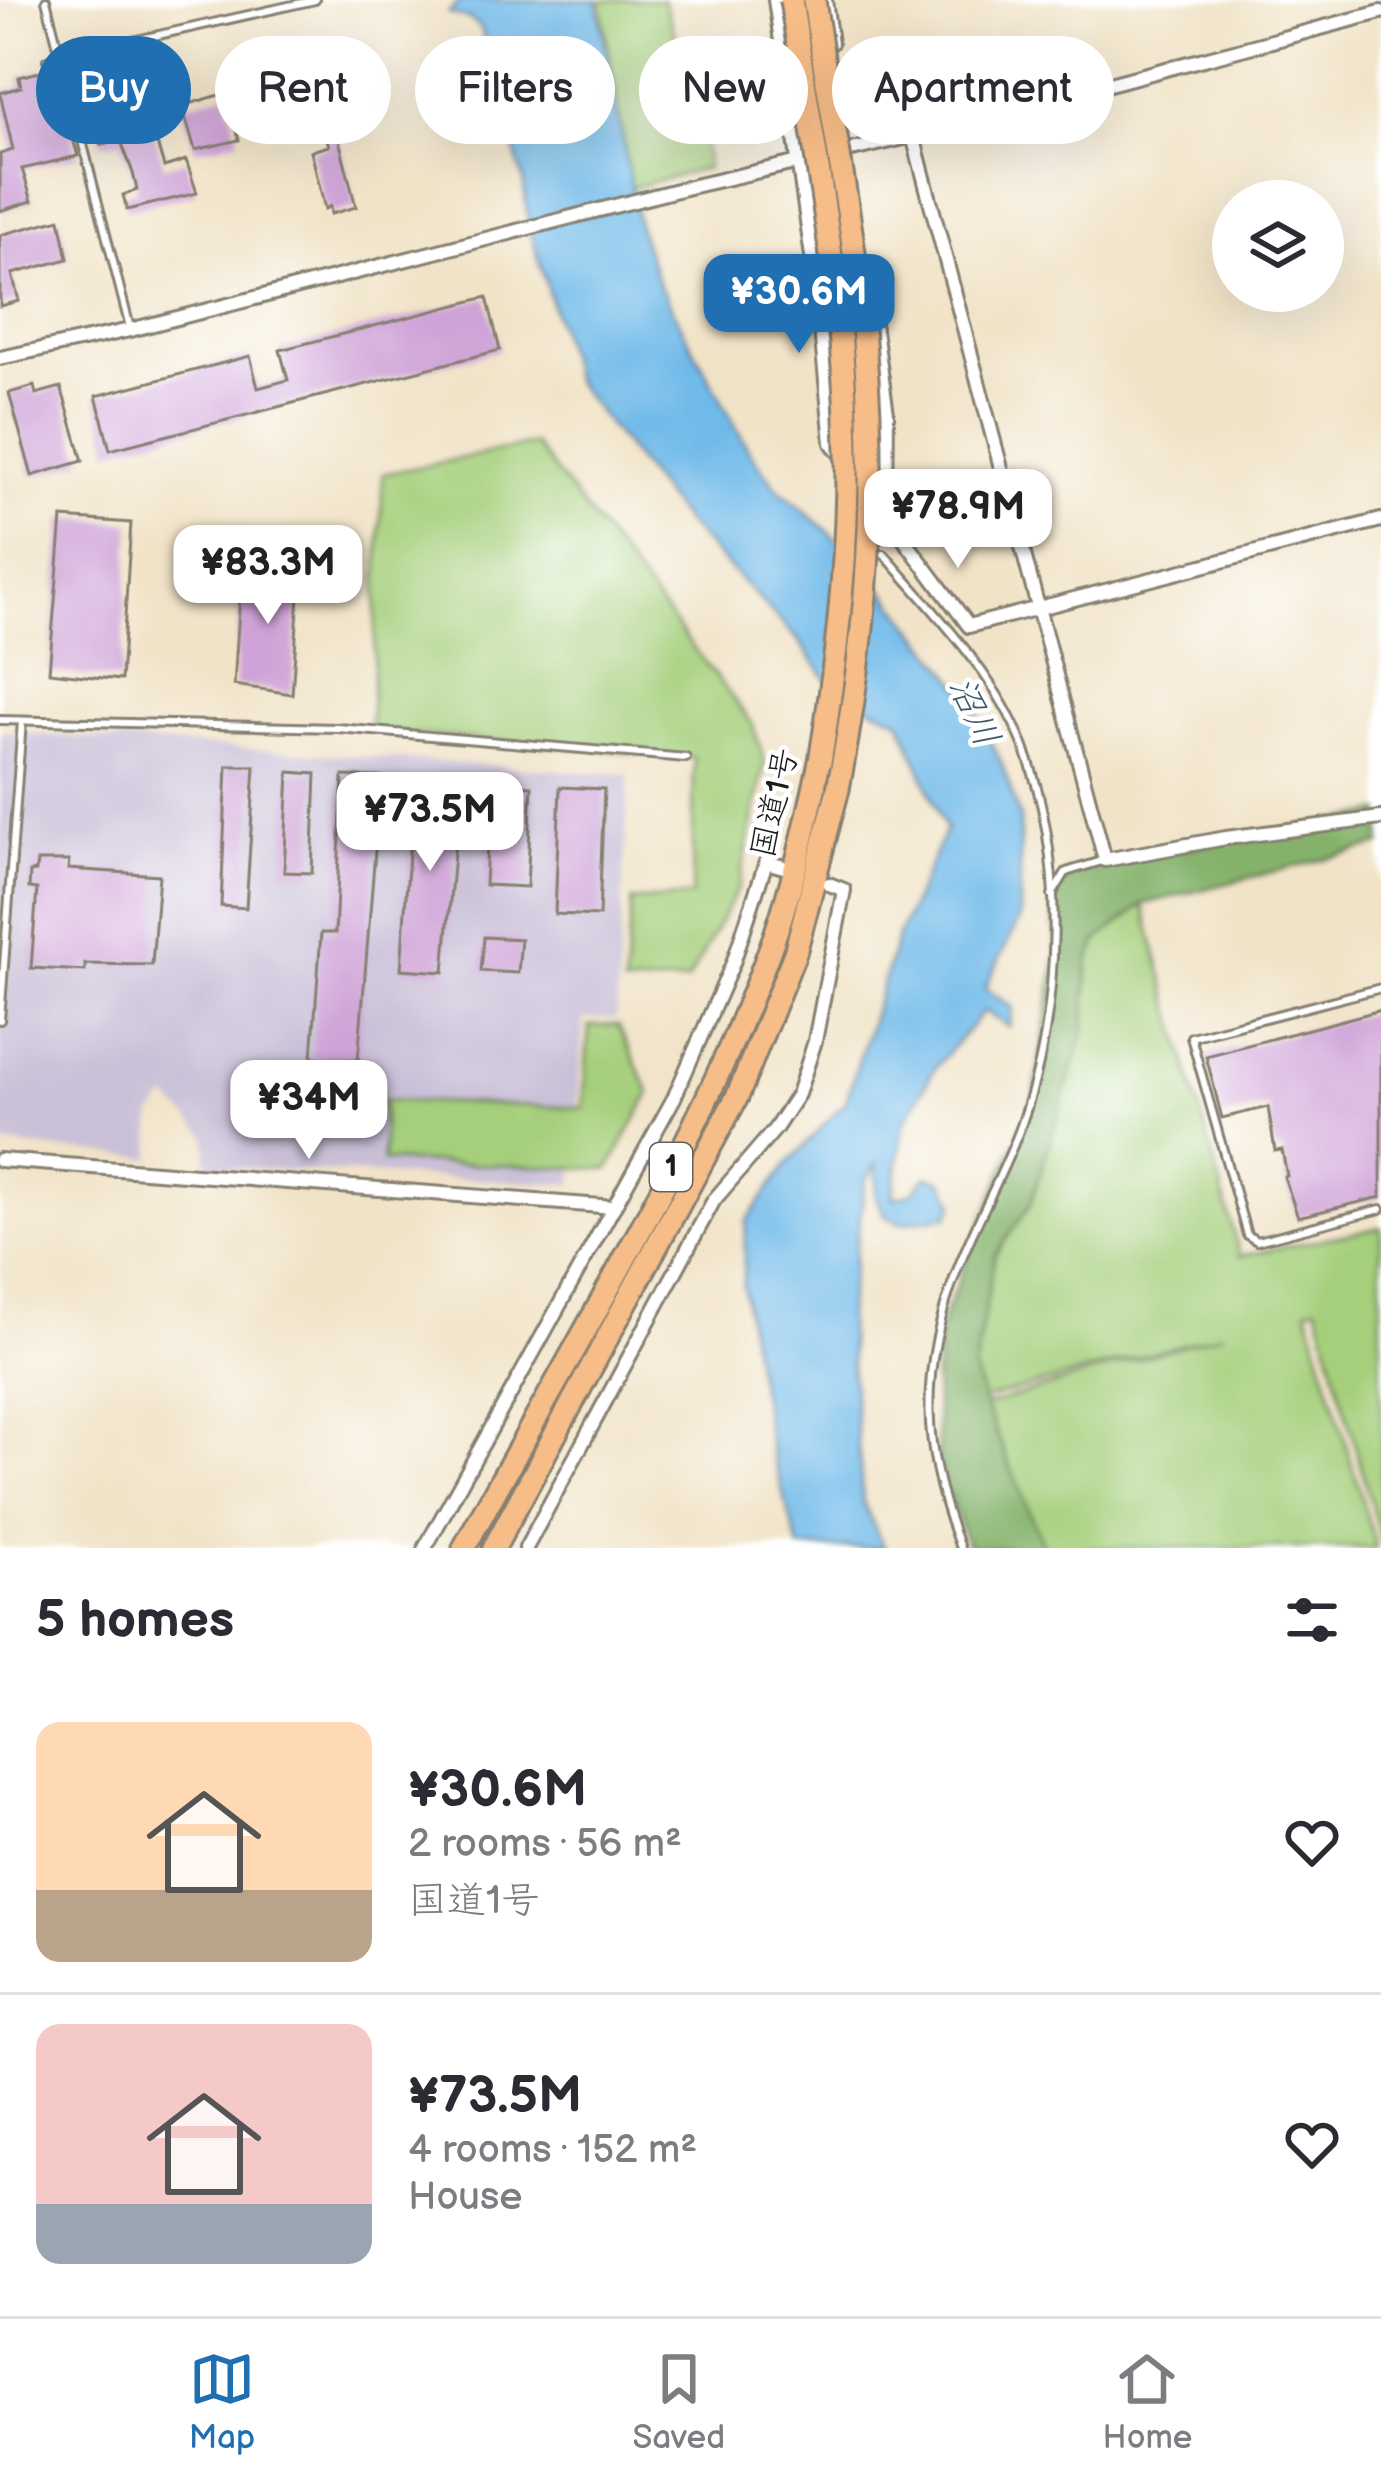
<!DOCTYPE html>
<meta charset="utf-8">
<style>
:root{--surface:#fff;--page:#f2f2f3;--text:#2b2b33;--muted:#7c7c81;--line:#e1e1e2;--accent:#1f6fb2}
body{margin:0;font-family:"Balsamiq Sans","Klee One",sans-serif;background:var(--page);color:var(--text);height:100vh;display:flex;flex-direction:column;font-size:45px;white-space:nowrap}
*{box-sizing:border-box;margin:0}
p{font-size:39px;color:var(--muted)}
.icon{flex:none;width:66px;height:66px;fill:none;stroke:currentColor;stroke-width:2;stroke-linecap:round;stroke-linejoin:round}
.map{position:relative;height:1548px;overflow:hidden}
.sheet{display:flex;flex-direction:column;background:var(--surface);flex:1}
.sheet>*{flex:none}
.banner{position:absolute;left:36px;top:36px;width:1311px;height:108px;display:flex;gap:24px}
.controls{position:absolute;left:1212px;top:180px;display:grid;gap:24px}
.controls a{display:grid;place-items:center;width:132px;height:132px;border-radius:50%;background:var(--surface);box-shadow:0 12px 48px #0002;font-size:60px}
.price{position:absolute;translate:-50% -102px;padding:0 27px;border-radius:24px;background:#fff;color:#222;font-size:39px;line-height:78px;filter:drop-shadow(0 3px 6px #0008)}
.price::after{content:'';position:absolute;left:50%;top:72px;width:36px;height:27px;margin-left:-18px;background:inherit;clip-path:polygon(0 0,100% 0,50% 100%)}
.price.current{background:var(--accent);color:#fff}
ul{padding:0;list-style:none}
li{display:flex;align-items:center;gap:36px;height:300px;padding:0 36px}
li+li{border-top:3px solid var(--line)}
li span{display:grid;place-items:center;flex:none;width:336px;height:240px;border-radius:24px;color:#555}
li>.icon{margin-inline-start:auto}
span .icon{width:144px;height:144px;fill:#fffc;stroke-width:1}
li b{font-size:51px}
h2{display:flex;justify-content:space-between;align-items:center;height:144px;padding:0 36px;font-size:51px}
.chip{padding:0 42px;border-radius:54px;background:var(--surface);box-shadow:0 12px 48px #0002;font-size:42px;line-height:108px}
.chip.current{background:var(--accent);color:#fff}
.tab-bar{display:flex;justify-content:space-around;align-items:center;height:168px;border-top:3px solid var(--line);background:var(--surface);font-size:33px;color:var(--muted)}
.tab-bar a{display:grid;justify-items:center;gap:6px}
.tab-bar .current{color:var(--accent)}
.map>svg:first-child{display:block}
</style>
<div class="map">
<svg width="1381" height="1548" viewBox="0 0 1381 1548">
<rect width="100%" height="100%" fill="#fff"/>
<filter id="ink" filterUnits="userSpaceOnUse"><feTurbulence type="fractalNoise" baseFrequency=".00833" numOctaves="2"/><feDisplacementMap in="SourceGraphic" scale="24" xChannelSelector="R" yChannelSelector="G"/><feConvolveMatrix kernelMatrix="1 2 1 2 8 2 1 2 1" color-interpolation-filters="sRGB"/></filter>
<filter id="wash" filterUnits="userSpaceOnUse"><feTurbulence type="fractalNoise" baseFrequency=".004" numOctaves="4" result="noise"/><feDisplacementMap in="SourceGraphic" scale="48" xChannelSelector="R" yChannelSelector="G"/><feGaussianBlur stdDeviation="2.7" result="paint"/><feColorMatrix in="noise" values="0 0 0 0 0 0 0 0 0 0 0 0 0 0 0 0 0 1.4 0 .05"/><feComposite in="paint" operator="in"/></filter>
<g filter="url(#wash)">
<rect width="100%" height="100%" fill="#f1e3c7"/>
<path fill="#c9bfd7" d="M 0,732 L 629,775 L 616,1019 L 583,1019 L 573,1184 L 207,1166 L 207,1136 L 167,1097 L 152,1116 L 152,1158 L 0,1144 Z"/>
<g fill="#a5cf7a" stroke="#60764b" stroke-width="3">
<path d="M 601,0 L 663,0 L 702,113 L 707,168 L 631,188 Z"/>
<path d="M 534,444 L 752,723 L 765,763 L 739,886 L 688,981 L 624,986 L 632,901 L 692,896 L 694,758 L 370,730 L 383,474 Z"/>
<path d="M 1143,904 L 1240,1256 L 1381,1227 L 1381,1541 L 1317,1306 L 1307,1309 L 1376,1548 L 1044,1548 L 985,1406 L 1223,1333 L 983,1400 L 974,1369 L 995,1255 L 1027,1209 L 1085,1029 L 1090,938 Z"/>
<path d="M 618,1025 L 650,1093 L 609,1169 L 383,1161 L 383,1100 L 583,1108 L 589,1026 Z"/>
</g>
<path fill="#84b26a" stroke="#506743" stroke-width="3" d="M 1381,812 L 1381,845 L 1144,904 L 1098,940 L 1088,964 L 1085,1029 L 1031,1203 L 995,1255 L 974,1369 L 985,1406 L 1044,1548 L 968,1548 L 938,1461 L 935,1377 L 941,1323 L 1033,1098 L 1058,950 L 1051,897 L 1073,870 Z"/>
<path fill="#70bae9" stroke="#466b82" stroke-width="3" d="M 461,0 L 597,0 L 639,229 L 659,285 L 749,451 L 777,488 L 827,530 L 884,590 L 969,697 L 1002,764 L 1020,819 L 1020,918 L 985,988 L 1013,1008 L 1009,1027 L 984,1011 L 935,1068 L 904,1123 L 893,1198 L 912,1193 L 927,1176 L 943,1181 L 955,1203 L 949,1216 L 900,1223 L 885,1216 L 876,1196 L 877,1163 L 865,1181 L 847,1314 L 863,1502 L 884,1548 L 799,1548 L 770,1448 L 749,1331 L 743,1286 L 746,1222 L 786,1166 L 846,1101 L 898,935 L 946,830 L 900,720 L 853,699 L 844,703 L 799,641 L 683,520 L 574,381 L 529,226 L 523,179 L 481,29 L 471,20 L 448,13 Z"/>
<g id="blocks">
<g fill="#cfa3d7">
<path d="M 344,67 L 360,126 L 337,132 L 356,207 L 331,214 L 330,206 L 325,209 L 311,151 L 329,146 L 309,77 Z"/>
<path d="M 47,70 L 48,77 L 55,77 L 78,156 L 22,169 L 32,201 L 0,211 L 0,154 L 13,150 L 0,93 L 21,87 L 19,77 Z"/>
<path d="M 226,93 L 239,140 L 195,150 L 182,106 Z"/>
<path d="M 149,116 L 164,167 L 186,160 L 197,193 L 127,210 L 123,195 L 137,190 L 133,173 L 121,141 L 101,145 L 99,131 Z"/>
<path d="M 60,219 L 68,259 L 12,274 L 19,301 L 0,306 L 0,235 Z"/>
<path d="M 487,297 L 500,350 L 110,450 L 96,396 L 250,356 L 258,388 L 288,380 L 280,350 Z"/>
<path d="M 34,386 L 36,394 L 61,387 L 83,461 L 32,476 L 9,393 Z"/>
<path d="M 62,518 L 131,523 L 121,680 L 49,672 Z"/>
<path d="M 242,565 L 301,566 L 292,694 L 234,685 Z"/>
<path d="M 227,766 L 255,766 L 246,908 L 221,906 Z"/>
<path d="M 289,772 L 316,774 L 312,873 L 284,872 Z"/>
<path d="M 343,776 L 381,777 L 358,1060 L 312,1057 L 321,933 L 335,933 Z"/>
<path d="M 414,779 L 460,782 L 444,972 L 401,969 Z"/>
<path d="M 490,784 L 532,786 L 527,887 L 485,885 Z"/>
<path d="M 560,787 L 604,789 L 599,916 L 555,914 Z"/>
<path d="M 37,861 L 69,861 L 68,869 L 159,875 L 152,965 L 85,964 L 85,971 L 31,968 L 37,889 L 29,888 L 30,872 L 36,871 Z"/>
<path d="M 484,937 L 521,939 L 518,973 L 481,971 Z"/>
<path d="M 1381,1010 L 1381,1197 L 1298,1217 L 1284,1177 L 1287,1176 L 1282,1150 L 1275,1151 L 1268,1107 L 1222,1118 L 1206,1056 Z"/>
</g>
</g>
</g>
<g filter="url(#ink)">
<use href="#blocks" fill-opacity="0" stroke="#868072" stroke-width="3"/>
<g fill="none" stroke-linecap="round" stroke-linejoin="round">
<g stroke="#868072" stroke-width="12">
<g id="lane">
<path d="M 46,0 L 130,328"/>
<path d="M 47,60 L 315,0"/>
<path d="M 884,554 C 934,613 994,672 1023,745 C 1067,856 1061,1012 1022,1123 C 1004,1174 975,1222 956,1273 C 918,1374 922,1449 960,1548"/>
<path d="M 0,720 L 338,728 L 686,758"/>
<path d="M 1052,895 L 1066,872 L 1102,861"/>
<path d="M 1381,988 L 1191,1037 L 1247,1235 L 1257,1241 L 1381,1209"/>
<path d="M 0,1020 L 22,721"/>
</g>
</g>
<g stroke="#868072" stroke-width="18">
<g id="street">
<path d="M 775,0 L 818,298 L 832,443 L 969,626 L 1381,520"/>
<path d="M 825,0 L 831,43"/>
<path d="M 913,136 L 1105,860 L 1226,838 L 1381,818"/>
<path d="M 869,289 L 887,413 L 886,513"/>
<path d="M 0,358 L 130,330 L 685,188 L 913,136 L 1381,12"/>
<path d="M 0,1160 L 614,1207"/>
<path d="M 425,1548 L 674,1098 L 733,963 L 766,862 L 784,867"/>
<path d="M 526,1548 L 714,1200 L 775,1129 L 798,1094 L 815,1041 L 844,890 L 829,884"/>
</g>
</g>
<g stroke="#868072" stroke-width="27">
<g id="highway">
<path d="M 464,1548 C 570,1352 699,1147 774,938 C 794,881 807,821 820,762"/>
<path d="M 494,1548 L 738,1095 L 795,953 L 838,789"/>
</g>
</g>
<use href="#lane" stroke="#fff" stroke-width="6"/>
<use href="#street" stroke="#fff" stroke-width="12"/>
<use href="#highway" stroke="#f7bd88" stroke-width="21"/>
<g stroke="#868072" stroke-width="27" stroke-linecap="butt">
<g id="highway-bridge">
<path d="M 791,0 C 814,150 845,301 847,453 C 848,557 837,659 820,762"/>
<path d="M 814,0 C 831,117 856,235 865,353 C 878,500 866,645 838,789"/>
</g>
</g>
<use href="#highway-bridge" stroke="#f7bd88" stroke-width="21"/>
</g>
</g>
<g text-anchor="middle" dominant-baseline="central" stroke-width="9" stroke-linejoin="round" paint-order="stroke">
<rect fill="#fff" stroke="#606060" stroke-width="3" x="650" y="1143" width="42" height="48" rx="9"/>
<g font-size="30" font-weight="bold" fill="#1c1c1c">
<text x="671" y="1167">1</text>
</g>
<g font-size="33" fill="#1c1c1c" stroke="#fff">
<text transform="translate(775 803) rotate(-77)">国道1号</text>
</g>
<g font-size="36" font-style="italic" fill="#3e5b6e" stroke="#fff">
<text transform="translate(973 712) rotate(65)">沼川</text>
</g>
</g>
</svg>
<div class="controls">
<a><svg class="icon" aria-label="layers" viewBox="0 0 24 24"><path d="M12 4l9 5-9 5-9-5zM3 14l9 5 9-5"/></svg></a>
</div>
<b class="price current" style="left:799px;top:356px">¥30.6M</b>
<b class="price" style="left:958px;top:571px">¥78.9M</b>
<b class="price" style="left:268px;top:627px">¥83.3M</b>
<b class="price" style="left:430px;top:874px">¥73.5M</b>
<b class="price" style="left:309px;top:1162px">¥34M</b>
<div class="banner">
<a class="chip current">Buy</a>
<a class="chip">Rent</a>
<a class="chip">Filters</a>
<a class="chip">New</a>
<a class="chip">Apartment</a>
</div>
</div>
<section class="sheet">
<h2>5 homes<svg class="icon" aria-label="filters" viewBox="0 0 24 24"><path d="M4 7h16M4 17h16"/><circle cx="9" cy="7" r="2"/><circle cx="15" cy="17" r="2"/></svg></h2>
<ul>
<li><span style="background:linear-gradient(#ffd9b3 70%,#b9a48a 0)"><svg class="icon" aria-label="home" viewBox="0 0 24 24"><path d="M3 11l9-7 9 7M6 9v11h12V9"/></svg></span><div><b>¥30.6M</b><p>2 rooms · 56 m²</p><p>国道1号</p></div><svg class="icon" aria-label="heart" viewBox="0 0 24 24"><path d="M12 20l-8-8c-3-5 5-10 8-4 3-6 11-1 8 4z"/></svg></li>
<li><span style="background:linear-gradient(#f6c9c9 75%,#9aa5b1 0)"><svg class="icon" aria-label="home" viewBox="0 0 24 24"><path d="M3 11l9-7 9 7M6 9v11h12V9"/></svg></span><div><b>¥73.5M</b><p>4 rooms · 152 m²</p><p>House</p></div><svg class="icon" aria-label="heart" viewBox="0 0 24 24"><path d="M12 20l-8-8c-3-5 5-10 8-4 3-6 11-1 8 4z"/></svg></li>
</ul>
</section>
<nav class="tab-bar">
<a class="current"><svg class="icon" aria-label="map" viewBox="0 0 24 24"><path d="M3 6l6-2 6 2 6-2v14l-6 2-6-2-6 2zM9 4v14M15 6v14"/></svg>Map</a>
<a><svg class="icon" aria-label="saved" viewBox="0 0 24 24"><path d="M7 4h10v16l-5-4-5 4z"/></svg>Saved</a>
<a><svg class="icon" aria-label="home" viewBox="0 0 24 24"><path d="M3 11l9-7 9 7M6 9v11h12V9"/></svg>Home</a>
</nav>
